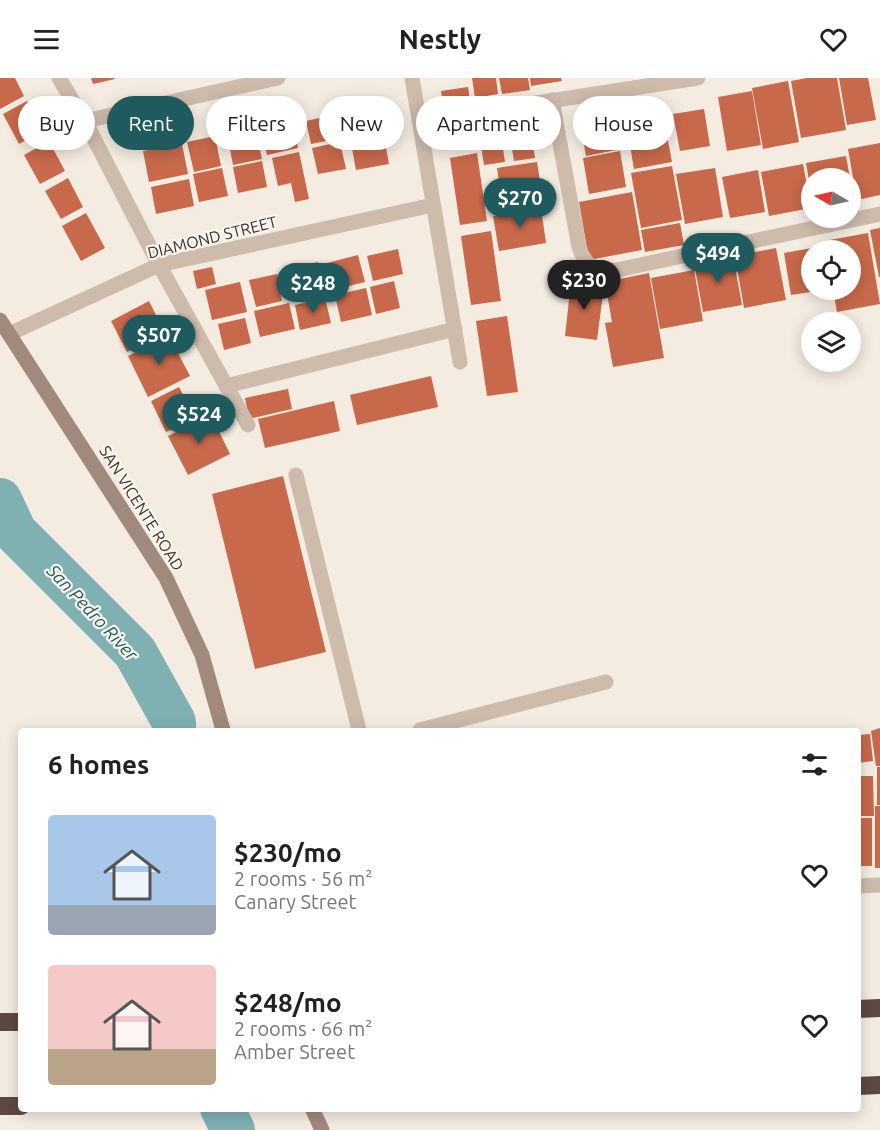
<!DOCTYPE html>
<meta charset="utf-8">
<style>
:root{--surface:#fff;--page:#f2f2f2;--text:#222;--muted:#767676;--accent:#1f5a5e}
body{margin:0;font-family:Ubuntu,sans-serif;background:var(--page);color:var(--text);height:100vh;display:flex;flex-direction:column;font-size:22px;white-space:nowrap}
*{box-sizing:border-box;margin:0}
p{font-size:20px;color:var(--muted)}
.icon{flex:none;width:33px;height:33px;fill:none;stroke:currentColor;stroke-width:2;stroke-linecap:round;stroke-linejoin:round}
.map{position:relative;flex:1;overflow:hidden}
.panel{position:absolute;left:18px;top:650px;width:843px;height:384px;display:flex;flex-direction:column;background:var(--surface);border-radius:6px;box-shadow:0 3px 15px #0003}
.panel>*{flex:none}
.top-card{position:absolute;left:18px;top:18px;width:844px;height:54px;display:flex;gap:12px}
.needle{width:39px;rotate:279deg}
.controls{position:absolute;left:801px;top:90px;display:grid;gap:12px}
.controls a{display:grid;place-items:center;width:60px;height:60px;border-radius:50%;background:var(--surface);box-shadow:0 3px 15px #0003;font-size:30px}
.price{position:absolute;translate:-50% -51px;padding:0 14px;border-radius:21px;background:var(--accent);color:#fff;font-size:20px;line-height:39px;filter:drop-shadow(0 2px 3px #0008)}
.price::after{content:'';position:absolute;left:50%;top:36px;width:18px;height:14px;margin-left:-9px;background:inherit;clip-path:polygon(0 0,100% 0,50% 100%)}
.price.selected{background:#222;color:#fff}
ul{padding:0;list-style:none}
li{display:flex;align-items:center;gap:18px;height:150px;padding:0 30px}
li span{display:grid;place-items:center;flex:none;width:168px;height:120px;border-radius:6px;color:#555}
li>.icon{margin-inline-start:auto}
span .icon{width:72px;height:72px;fill:#fffc;stroke-width:1}
li b{font-size:26px}
h2{display:flex;justify-content:space-between;align-items:center;height:72px;padding:0 30px;font-size:26px}
.tag{padding:0 21px;border-radius:27px;background:var(--surface);box-shadow:0 3px 15px #0003;font-size:21px;line-height:54px}
.tag.selected{background:var(--accent);color:#fff}
header{display:flex;justify-content:space-between;align-items:center;height:78px;padding:0 30px;background:var(--surface);font-size:27px;font-weight:700}
.map>svg:first-child{display:block}
</style>
<header><svg class="icon" aria-label="menu" viewBox="0 0 24 24"><path d="M4 6h16M4 12h16M4 18h16"/></svg>Nestly<svg class="icon" aria-label="heart" viewBox="0 0 24 24"><path d="M12 20l-8-8c-3-5 5-10 8-4 3-6 11-1 8 4z"/></svg></header>
<div class="map">
<svg width="880" height="1052" viewBox="0 0 880 1052">
<rect width="100%" height="100%" fill="#f4ebe1"/>
<g fill="none" stroke-linecap="round" stroke-linejoin="round">
<g stroke="#7fb0b2" stroke-width="44">
<path d="M 0,422 L 15,454 L 135,574 L 174,644 L 174,652"/>
<path d="M 222,1030 L 233,1052"/>
</g>
</g>
<g fill="#c8694b">
<path d="M 0,0 L 15,0 L 24,18 L 0,31 Z"/>
<path d="M 91,0 L 114,0 L 115,1 L 93,6 Z"/>
<path d="M 472,0 L 496,0 L 498,16 L 475,20 Z"/>
<path d="M 499,0 L 528,0 L 530,12 L 502,16 Z"/>
<path d="M 530,0 L 561,0 L 562,3 L 531,8 Z"/>
<path d="M 807,0 L 837,0 L 846,52 L 801,60 L 791,3 Z"/>
<path d="M 839,0 L 868,0 L 876,42 L 847,47 Z"/>
<path d="M 788,3 L 799,64 L 763,71 L 752,10 Z"/>
<path d="M 468,9 L 476,63 L 449,67 L 441,13 Z"/>
<path d="M 752,13 L 761,67 L 727,73 L 718,19 Z"/>
<path d="M 285,21 L 290,42 L 263,47 L 259,26 Z"/>
<path d="M 27,23 L 43,53 L 19,66 L 3,36 Z"/>
<path d="M 376,23 L 382,52 L 348,59 L 342,30 Z"/>
<path d="M 661,26 L 672,84 L 634,91 L 624,33 Z"/>
<path d="M 704,31 L 710,68 L 680,73 L 673,36 Z"/>
<path d="M 620,33 L 626,70 L 586,78 L 579,40 Z"/>
<path d="M 337,36 L 342,60 L 311,66 L 306,43 Z"/>
<path d="M 528,38 L 535,80 L 514,83 L 507,41 Z"/>
<path d="M 293,43 L 298,70 L 267,77 L 261,49 Z"/>
<path d="M 168,44 L 172,65 L 147,70 L 143,49 Z"/>
<path d="M 499,44 L 505,84 L 484,87 L 478,48 Z"/>
<path d="M 255,50 L 262,81 L 233,87 L 227,56 Z"/>
<path d="M 215,58 L 221,88 L 194,94 L 187,64 Z"/>
<path d="M 384,58 L 389,86 L 356,92 L 351,65 Z"/>
<path d="M 49,63 L 65,93 L 40,106 L 24,77 Z"/>
<path d="M 340,64 L 346,91 L 318,96 L 312,70 Z"/>
<path d="M 880,65 L 880,117 L 857,122 L 848,71 Z"/>
<path d="M 182,66 L 188,96 L 149,104 L 143,73 Z"/>
<path d="M 620,73 L 626,109 L 589,116 L 583,80 Z"/>
<path d="M 299,74 L 309,121 L 295,124 L 291,105 L 278,108 L 272,80 Z"/>
<path d="M 477,75 L 487,143 L 460,147 L 450,80 Z"/>
<path d="M 846,78 L 850,100 L 812,100 L 810,108 L 806,85 Z"/>
<path d="M 262,83 L 267,109 L 238,115 L 233,89 Z"/>
<path d="M 537,84 L 544,128 L 504,134 L 497,90 Z"/>
<path d="M 803,86 L 811,130 L 769,138 L 761,94 Z"/>
<path d="M 672,88 L 682,142 L 641,150 L 631,95 Z"/>
<path d="M 222,90 L 228,118 L 199,124 L 193,96 Z"/>
<path d="M 715,90 L 723,139 L 685,146 L 676,96 Z"/>
<path d="M 758,92 L 765,134 L 730,140 L 722,99 Z"/>
<path d="M 68,100 L 83,129 L 61,141 L 45,113 Z"/>
<path d="M 189,101 L 194,128 L 156,136 L 151,109 Z"/>
<path d="M 850,107 L 855,128 L 850,128 Z"/>
<path d="M 632,114 L 642,172 L 589,182 L 579,124 Z"/>
<path d="M 541,130 L 546,165 L 499,173 L 493,138 Z"/>
<path d="M 86,135 L 105,170 L 81,183 L 62,148 Z"/>
<path d="M 680,145 L 684,167 L 645,174 L 641,152 Z"/>
<path d="M 880,150 L 880,199 L 879,199 L 870,152 Z"/>
<path d="M 491,153 L 501,223 L 471,227 L 461,158 Z"/>
<path d="M 868,155 L 880,226 L 837,234 L 833,212 L 850,212 L 850,172 L 826,172 L 824,163 Z"/>
<path d="M 823,168 L 824,172 L 812,172 L 812,212 L 817,213 L 791,217 L 784,175 Z"/>
<path d="M 776,170 L 786,222 L 744,230 L 735,178 Z"/>
<path d="M 398,171 L 403,196 L 373,203 L 367,178 Z"/>
<path d="M 358,177 L 365,204 L 333,212 L 327,185 Z"/>
<path d="M 733,178 L 742,227 L 703,234 L 694,185 Z"/>
<path d="M 318,184 L 325,215 L 293,223 L 286,191 Z"/>
<path d="M 212,189 L 216,206 L 197,211 L 193,193 Z"/>
<path d="M 694,192 L 703,243 L 660,251 L 651,200 Z"/>
<path d="M 649,195 L 664,280 L 613,289 L 605,245 L 612,244 L 605,204 Z"/>
<path d="M 277,196 L 282,223 L 256,229 L 249,202 Z"/>
<path d="M 394,203 L 400,230 L 376,236 L 370,209 Z"/>
<path d="M 240,204 L 247,234 L 212,242 L 205,212 Z"/>
<path d="M 571,204 L 604,208 L 597,262 L 565,258 Z"/>
<path d="M 366,210 L 372,237 L 341,244 L 335,217 Z"/>
<path d="M 325,220 L 331,245 L 300,252 L 295,227 Z"/>
<path d="M 149,223 L 165,255 L 127,274 L 111,243 Z"/>
<path d="M 289,225 L 295,251 L 260,259 L 254,233 Z"/>
<path d="M 507,238 L 518,314 L 487,318 L 476,243 Z"/>
<path d="M 245,240 L 251,265 L 224,272 L 218,246 Z"/>
<path d="M 169,258 L 190,298 L 148,319 L 128,278 Z"/>
<path d="M 431,298 L 438,329 L 357,347 L 350,317 Z"/>
<path d="M 179,309 L 195,340 L 166,354 L 151,323 Z"/>
<path d="M 288,311 L 292,331 L 249,341 L 245,320 Z"/>
<path d="M 334,323 L 340,353 L 265,370 L 258,341 Z"/>
<path d="M 211,337 L 230,376 L 188,397 L 168,358 Z"/>
<path d="M 283,398 L 326,574 L 255,591 L 212,416 Z"/>
<path d="M 880,650 L 880,688 L 876,688 L 871,653 Z"/>
<path d="M 870,656 L 873,683 L 858,685 L 858,657 Z"/>
<rect x="877" y="689" width="3" height="38"/>
<path d="M 858,698 L 873,698 L 874,738 L 858,738 Z"/>
<rect x="875" y="728" width="5" height="62"/>
<rect x="858" y="740" width="14" height="48"/>
</g>
<g fill="none" stroke-linecap="round" stroke-linejoin="round">
<g stroke="#cdbbac" stroke-width="15">
<path d="M 296,397 L 359,652"/>
<path d="M 420,652 L 606,604"/>
</g>
<g stroke="#cdbbac" stroke-width="15">
<path d="M 59,0 L 85,43 L 159,187 L 248,347"/>
<path d="M 412,0 L 460,284"/>
<path d="M 552,22 L 579,169 C 586,190 596,193 617,192 L 880,136"/>
<path d="M 478,34 L 698,0"/>
<path d="M 85,43 L 278,0"/>
<path d="M 9,256 L 159,187 L 433,127"/>
<path d="M 226,308 L 455,251"/>
</g>
<path stroke="#cdbbac" stroke-width="15" d="M 858,808 L 880,807"/>
<g stroke="#a18a7d" stroke-width="15">
<path d="M 0,242 L 166,500 L 202,577 L 223,652"/>
<path d="M 312,1030 L 322,1052"/>
</g>
<g stroke="#5c4a42" stroke-width="18">
<path d="M 858,931 L 880,930"/>
<path d="M 0,944 L 21,944"/>
<path d="M 858,1008 L 880,1007"/>
<path d="M 0,1028 L 21,1028"/>
</g>
</g>
<g text-anchor="middle" dominant-baseline="central" stroke-width="4.5" stroke-linejoin="round" paint-order="stroke">
<g font-size="16" fill="#3b302b" stroke="#fbf5ee">
<text transform="translate(212 159) rotate(-14)">DIAMOND STREET</text>
<text transform="translate(142 430) rotate(58)">SAN VICENTE ROAD</text>
</g>
<g font-size="18" font-style="italic" fill="#1f5a5e" stroke="#fbf5ee">
<text transform="translate(93 534) rotate(47)">San Pedro River</text>
</g>
</g>
</svg>
<div class="controls">
<a><svg class="needle" viewBox="-14 -14 28 28"><path d="M0-13l5 13h-10z" fill="#e53935"/><path d="M0 13l5-13h-10z" fill="#767676"/></svg></a>
<a><svg class="icon" aria-label="locate" viewBox="0 0 24 24"><circle cx="12" cy="12" r="6"/><path d="M12 2v4M12 18v4M2 12h4M18 12h4"/></svg></a>
<a><svg class="icon" aria-label="layers" viewBox="0 0 24 24"><path d="M12 4l9 5-9 5-9-5zM3 14l9 5 9-5"/></svg></a>
</div>
<b class="price" style="left:520px;top:151px">$270</b>
<b class="price" style="left:718px;top:206px">$494</b>
<b class="price selected" style="left:584px;top:233px">$230</b>
<b class="price" style="left:313px;top:236px">$248</b>
<b class="price" style="left:159px;top:288px">$507</b>
<b class="price" style="left:199px;top:367px">$524</b>
<div class="top-card">
<a class="tag">Buy</a>
<a class="tag selected">Rent</a>
<a class="tag">Filters</a>
<a class="tag">New</a>
<a class="tag">Apartment</a>
<a class="tag">House</a>
</div>
<section class="panel">
<h2>6 homes<svg class="icon" aria-label="filters" viewBox="0 0 24 24"><path d="M4 7h16M4 17h16"/><circle cx="9" cy="7" r="2"/><circle cx="15" cy="17" r="2"/></svg></h2>
<ul>
<li><span style="background:linear-gradient(#a9c7e8 75%,#9aa5b1 0)"><svg class="icon" aria-label="home" viewBox="0 0 24 24"><path d="M3 11l9-7 9 7M6 9v11h12V9"/></svg></span><div><b>$230/mo</b><p>2 rooms · 56 m²</p><p>Canary Street</p></div><svg class="icon" aria-label="heart" viewBox="0 0 24 24"><path d="M12 20l-8-8c-3-5 5-10 8-4 3-6 11-1 8 4z"/></svg></li>
<li><span style="background:linear-gradient(#f6c9c9 70%,#b9a48a 0)"><svg class="icon" aria-label="home" viewBox="0 0 24 24"><path d="M3 11l9-7 9 7M6 9v11h12V9"/></svg></span><div><b>$248/mo</b><p>2 rooms · 66 m²</p><p>Amber Street</p></div><svg class="icon" aria-label="heart" viewBox="0 0 24 24"><path d="M12 20l-8-8c-3-5 5-10 8-4 3-6 11-1 8 4z"/></svg></li>
</ul>
</section>
</div>
